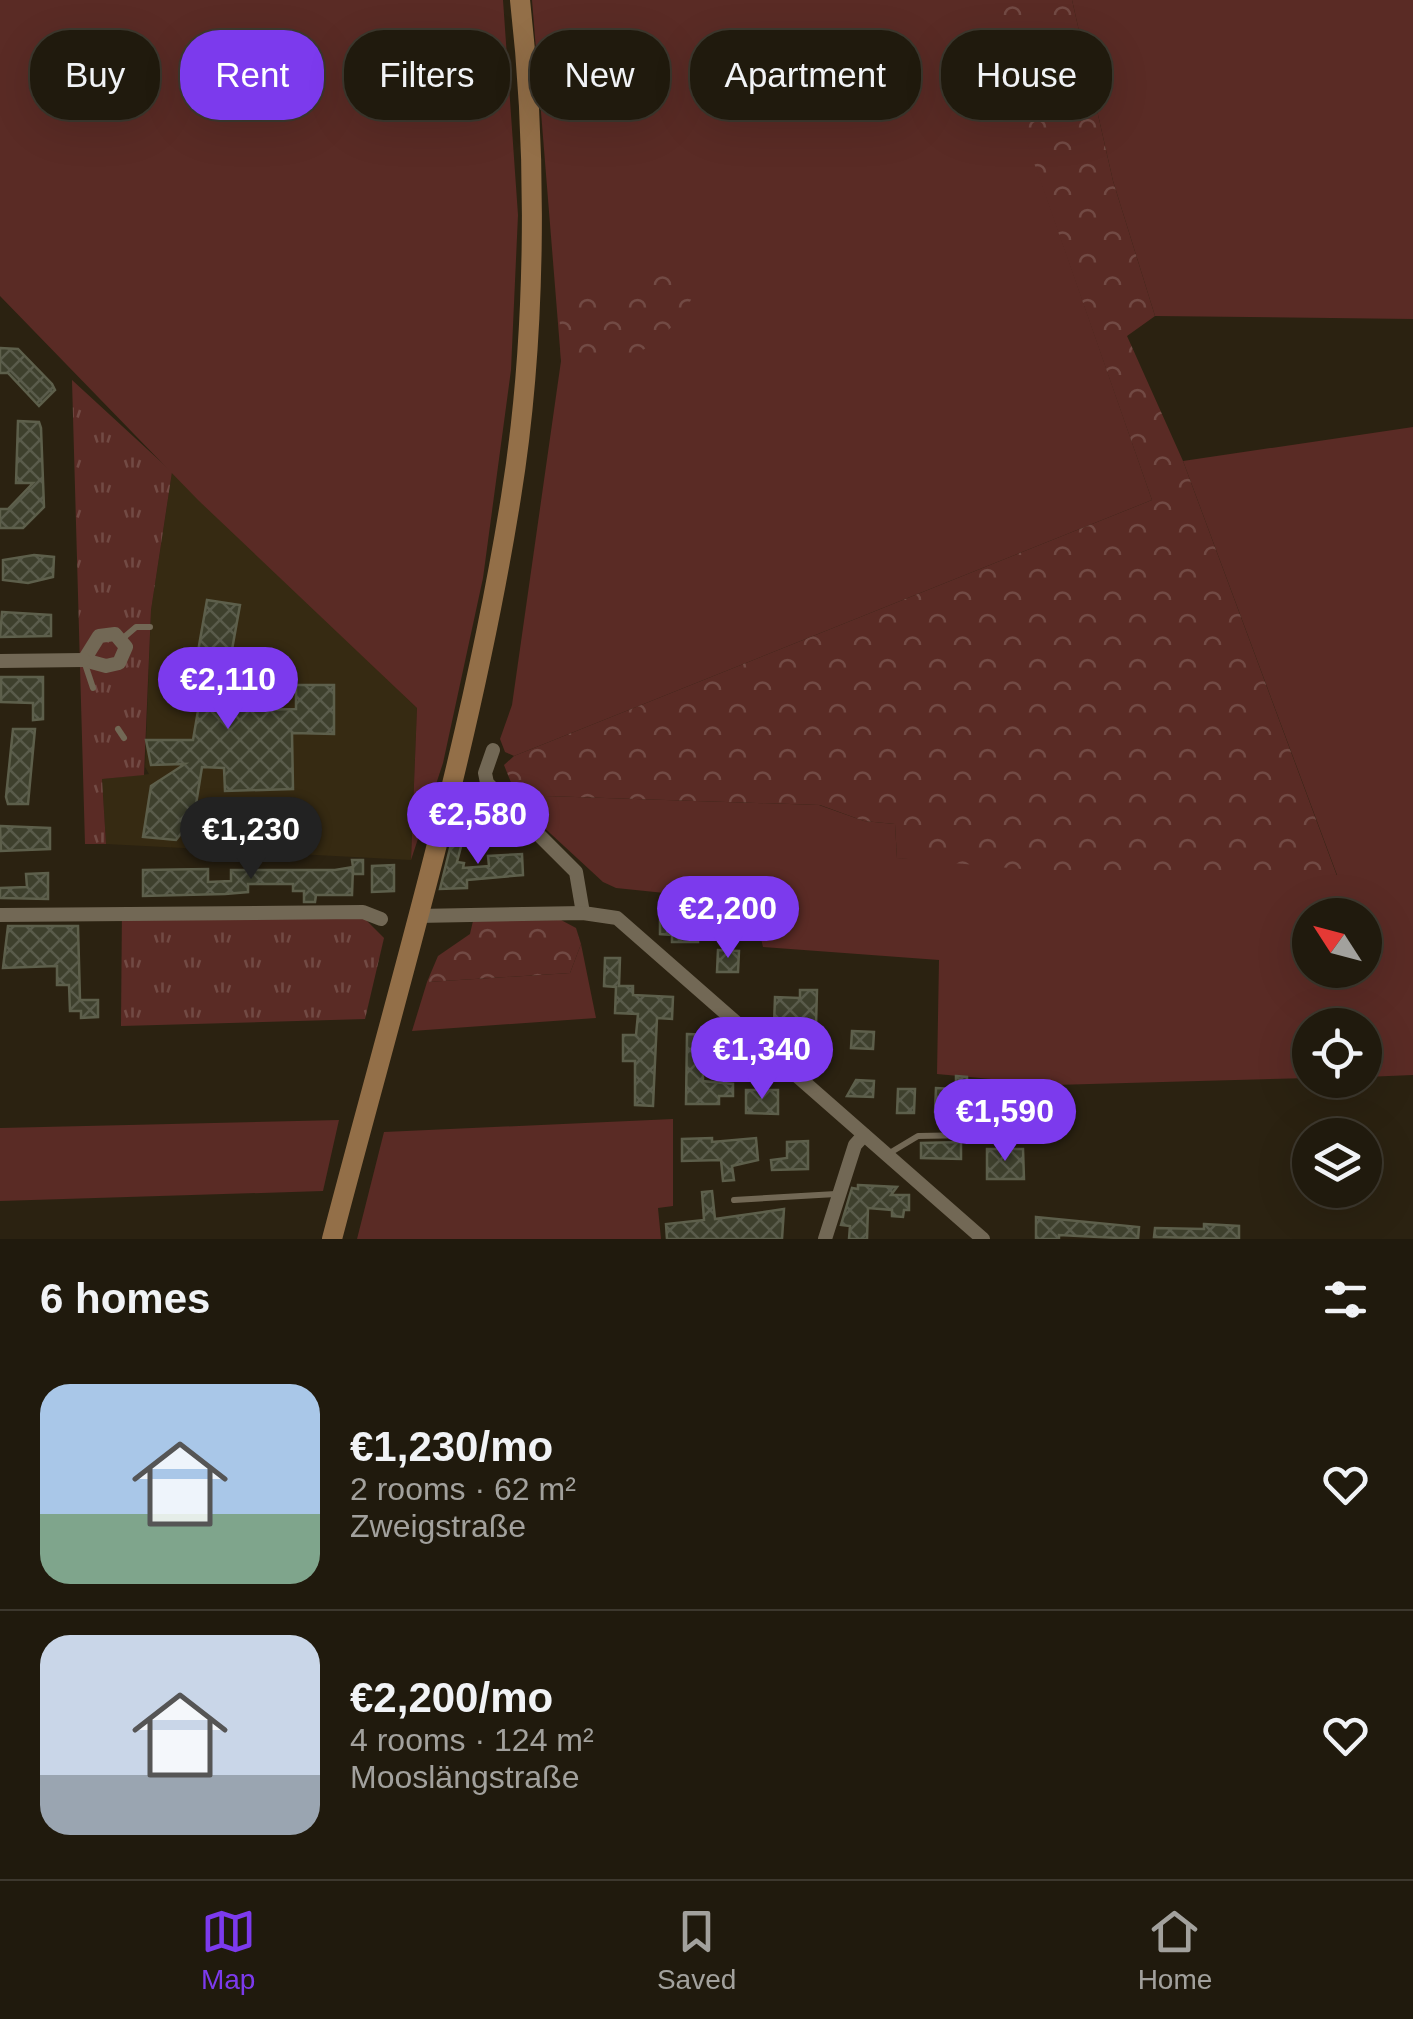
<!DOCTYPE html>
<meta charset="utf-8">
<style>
:root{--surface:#201a0d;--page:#2d271b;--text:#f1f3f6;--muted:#a2a19d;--line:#3d382e;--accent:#7c3aed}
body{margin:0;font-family:Helvetica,sans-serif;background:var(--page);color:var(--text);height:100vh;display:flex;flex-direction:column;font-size:38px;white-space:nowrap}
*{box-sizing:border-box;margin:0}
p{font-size:32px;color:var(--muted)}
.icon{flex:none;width:55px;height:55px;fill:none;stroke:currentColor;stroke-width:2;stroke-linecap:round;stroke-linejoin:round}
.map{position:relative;height:1239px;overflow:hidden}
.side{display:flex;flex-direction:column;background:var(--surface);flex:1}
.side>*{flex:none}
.banner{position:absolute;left:30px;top:30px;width:1355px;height:90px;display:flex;gap:20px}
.needle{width:65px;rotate:306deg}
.tools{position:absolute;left:1292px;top:898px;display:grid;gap:20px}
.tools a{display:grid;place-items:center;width:90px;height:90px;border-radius:50%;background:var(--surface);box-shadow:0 10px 40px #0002,0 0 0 2px var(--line);font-size:50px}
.price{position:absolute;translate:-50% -85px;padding:0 22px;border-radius:35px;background:var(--accent);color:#fff;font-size:32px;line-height:65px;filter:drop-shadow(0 2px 5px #0008)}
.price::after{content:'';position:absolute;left:50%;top:60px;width:30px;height:22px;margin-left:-15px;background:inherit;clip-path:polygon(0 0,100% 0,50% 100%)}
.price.active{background:#222;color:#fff}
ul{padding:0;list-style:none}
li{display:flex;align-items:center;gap:30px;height:250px;padding:0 40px}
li+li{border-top:2px solid var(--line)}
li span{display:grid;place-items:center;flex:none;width:280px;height:200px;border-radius:30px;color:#555}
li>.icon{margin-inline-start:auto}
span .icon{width:120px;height:120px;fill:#fffc;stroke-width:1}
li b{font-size:42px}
h2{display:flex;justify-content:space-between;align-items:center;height:120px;padding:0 40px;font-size:42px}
.chip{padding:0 35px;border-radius:40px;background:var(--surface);box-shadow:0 10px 40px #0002,0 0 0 2px var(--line);font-size:35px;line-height:90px}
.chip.active{background:var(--accent);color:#fff}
.dock{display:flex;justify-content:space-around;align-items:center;height:140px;border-top:2px solid var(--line);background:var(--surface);font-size:28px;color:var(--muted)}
.dock a{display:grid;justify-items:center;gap:5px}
.dock .active{color:var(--accent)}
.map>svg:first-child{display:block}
</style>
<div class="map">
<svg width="1413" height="1239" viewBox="0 0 1413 1239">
<defs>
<pattern id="forest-crowns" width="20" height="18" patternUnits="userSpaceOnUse" patternTransform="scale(2.5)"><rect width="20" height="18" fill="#5a2b25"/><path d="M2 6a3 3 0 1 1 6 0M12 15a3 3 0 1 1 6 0" fill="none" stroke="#724a44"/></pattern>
<pattern id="park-tufts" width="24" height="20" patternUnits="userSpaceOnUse" patternTransform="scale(2.5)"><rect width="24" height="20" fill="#5a2b25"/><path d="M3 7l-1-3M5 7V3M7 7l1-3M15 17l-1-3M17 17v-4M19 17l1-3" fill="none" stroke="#724a44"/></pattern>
<pattern id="building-cross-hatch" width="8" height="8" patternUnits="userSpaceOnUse" patternTransform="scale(2.5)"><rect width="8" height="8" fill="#3e402d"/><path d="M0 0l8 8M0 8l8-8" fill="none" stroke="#5a5c4b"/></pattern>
</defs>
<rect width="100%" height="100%" fill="#2b2211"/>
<path fill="#362a12" d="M 172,472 L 417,708 L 411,860 L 106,844 L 102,779 L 149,774 L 145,767 L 151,610 Z"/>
<g fill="#5a2b25" fill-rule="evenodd">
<path d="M 0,0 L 503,0 L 518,215 L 511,370 L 483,578 L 443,763 L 411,860 L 417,708 L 198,500 L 0,296 Z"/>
<path d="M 532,0 L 978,0 L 1152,500 L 514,756 L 505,752 L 500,739 L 512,705 L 561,361 Z"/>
<path d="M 1072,0 L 1413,0 L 1413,319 L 1155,316 L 1113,181 Z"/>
<path d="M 1413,427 L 1413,1075 L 1365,1077 L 1365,1025 L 1310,1025 L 1310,1078 L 1054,1085 L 937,1074 L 939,960 L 763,947 L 752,902 L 616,888 L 603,882 L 513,799 L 516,795 L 819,805 L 864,821 L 895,824 L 897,858 L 1337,875 L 1183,461 ZM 1310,915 L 1365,915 L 1365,970 L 1310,970 Z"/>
<path d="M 581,944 L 596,1018 L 412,1031 L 427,982 L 570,973 Z"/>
<path d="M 673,1119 L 673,1206 L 658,1208 L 661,1239 L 357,1239 L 384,1132 Z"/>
<path d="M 339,1120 L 323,1191 L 0,1201 L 0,1128 Z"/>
</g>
<g fill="url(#forest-crowns)">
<path d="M 977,0 L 1072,0 L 1113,181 L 1155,316 L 1127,336 L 1183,461 L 1337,876 L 1133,879 L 897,858 L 895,824 L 864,821 L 820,805 L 516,795 L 504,765 L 514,756 L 1152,500 Z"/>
<path d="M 674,262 L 695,280 L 696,290 C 673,341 618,378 561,361 L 559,302 L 647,281 L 654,272 Z"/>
<path d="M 561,920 L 576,928 L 581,944 L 570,973 L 427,982 L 438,956 L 470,934 L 473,921 Z"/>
</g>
<g fill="url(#park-tufts)">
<path d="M 72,380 L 172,472 L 151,610 L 144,775 L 102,779 L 106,844 L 85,844 Z"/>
<path d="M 122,909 L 362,916 L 384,938 L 365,1019 L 121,1026 Z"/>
</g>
<g fill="url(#building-cross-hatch)" stroke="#5d5f4b" stroke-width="2.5">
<path d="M 0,348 L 18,349 L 52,384 L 55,390 L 39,406 L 8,373 L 0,373 Z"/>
<path d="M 18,421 L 39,422 L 41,428 L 44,507 L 23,528 L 0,528 L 0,509 L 8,509 L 33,483 L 16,483 Z"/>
<path d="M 34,555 L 54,557 L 53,577 L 28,583 L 3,580 L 3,560 Z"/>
<path d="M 207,600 L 240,605 L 221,711 L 296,709 L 296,685 L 334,685 L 334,734 L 292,733 L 293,789 L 225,791 L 224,768 L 202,767 L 194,817 L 176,840 L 143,837 L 151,786 L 185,764 L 151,765 L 146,740 L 193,740 L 200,699 L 172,694 L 178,660 L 196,663 Z"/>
<path d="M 2,612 L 51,615 L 51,636 L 0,637 Z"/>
<path d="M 1,677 L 43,677 L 43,719 L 33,720 L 33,703 L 1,702 Z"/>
<path d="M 13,729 L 35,729 L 28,804 L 8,804 L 6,797 Z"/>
<path d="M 494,811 L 498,829 L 474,835 L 470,817 Z"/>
<path d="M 0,826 L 50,828 L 50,849 L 1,851 Z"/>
<path d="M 454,832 L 464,835 L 457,862 L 464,863 L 463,868 L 489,866 L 488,856 L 522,854 L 523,875 L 467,880 L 467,888 L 440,889 Z"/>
<path d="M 352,860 L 363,860 L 363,874 L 353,874 L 353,868 L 352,895 L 316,895 L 315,902 L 304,902 L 304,891 L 293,891 L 293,884 L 248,884 L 248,892 L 225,894 L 143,896 L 143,870 L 208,869 L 208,882 L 231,881 L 231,870 L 335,870 L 353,867 Z"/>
<path d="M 394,865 L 394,891 L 372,892 L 372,866 Z"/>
<path d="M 48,873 L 48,899 L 0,898 L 0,888 L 27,887 L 26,874 Z"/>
<path d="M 660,918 L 698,920 L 698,942 L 672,942 L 672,935 L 660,934 Z"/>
<path d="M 8,926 L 78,926 L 80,1000 L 98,1000 L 98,1017 L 81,1018 L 81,1011 L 70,1011 L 69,985 L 57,985 L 57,966 L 3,968 Z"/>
<path d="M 718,950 L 739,951 L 738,972 L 717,972 Z"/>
<path d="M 605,958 L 620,958 L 619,986 L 633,986 L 633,995 L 673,997 L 672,1019 L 657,1018 L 653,1106 L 635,1105 L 635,1061 L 623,1061 L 623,1035 L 636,1035 L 638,1014 L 615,1013 L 616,987 L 604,986 Z"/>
<path d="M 800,990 L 817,990 L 816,1026 L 774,1025 L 775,997 L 800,998 Z"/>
<path d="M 852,1031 L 874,1032 L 873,1049 L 851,1048 Z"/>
<path d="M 687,1034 L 714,1035 L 713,1058 L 703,1058 L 703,1081 L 733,1084 L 733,1096 L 719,1096 L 719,1104 L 686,1104 Z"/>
<path d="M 956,1076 L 967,1077 L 967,1089 L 1002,1090 L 1001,1114 L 955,1112 L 955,1128 L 943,1129 L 943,1112 L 935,1112 L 936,1088 L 956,1089 Z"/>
<path d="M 856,1080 L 874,1081 L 873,1097 L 847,1096 Z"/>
<path d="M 898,1089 L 915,1089 L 914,1113 L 897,1113 Z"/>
<path d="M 746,1090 L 778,1090 L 778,1114 L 746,1113 Z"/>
<path d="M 712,1138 L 712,1142 L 756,1138 L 758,1160 L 732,1166 L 734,1180 L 723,1181 L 721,1160 L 682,1161 L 682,1139 Z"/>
<path d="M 808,1141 L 808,1169 L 772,1170 L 771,1160 L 787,1158 L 787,1142 Z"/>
<path d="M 961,1142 L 961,1159 L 921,1158 L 921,1143 Z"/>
<path d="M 987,1149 L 1023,1149 L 1024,1179 L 987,1179 Z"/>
<path d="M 858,1185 L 897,1187 L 891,1195 L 909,1195 L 909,1210 L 904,1210 L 903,1217 L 892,1216 L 892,1210 L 868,1208 L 867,1239 L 849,1239 L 850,1226 L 841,1225 L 852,1188 L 858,1189 Z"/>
<path d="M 712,1191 L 715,1219 L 784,1209 L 782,1239 L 667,1239 L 666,1224 L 704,1220 L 702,1192 Z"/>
<path d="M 1036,1217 L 1139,1227 L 1138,1239 L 1059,1235 L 1059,1239 L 1036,1239 Z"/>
<path d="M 1204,1224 L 1239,1226 L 1239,1239 L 1154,1237 L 1155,1228 L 1204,1229 Z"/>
</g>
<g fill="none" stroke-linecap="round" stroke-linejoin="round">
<g stroke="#726855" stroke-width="6">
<path d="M 122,639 L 136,627 L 150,627"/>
<path d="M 84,661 L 93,688"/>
<path d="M 118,729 L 124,738"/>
<path d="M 888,1154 L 918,1136 L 972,1135"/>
<path d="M 734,1200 L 836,1194"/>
</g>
<g stroke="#726855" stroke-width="14">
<path d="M 115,634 L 126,647 L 119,663 L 106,666 L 84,660 L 99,636 Z"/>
<path d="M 0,661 L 84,660"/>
<path d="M 493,750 L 485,773 L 487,783 L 576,872 L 583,913"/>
<path d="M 0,915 L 363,912 L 381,919"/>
<path d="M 417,916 L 583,913 L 617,918 L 983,1239"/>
<path d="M 825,1239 L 855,1145 L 864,1135"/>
</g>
<path stroke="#936f48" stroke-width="20" d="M 332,1239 C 396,994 471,748 511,497 C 536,342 538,157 520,0"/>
</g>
</svg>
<div class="tools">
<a><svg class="needle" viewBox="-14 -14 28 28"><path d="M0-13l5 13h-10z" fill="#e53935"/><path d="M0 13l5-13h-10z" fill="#a2a19d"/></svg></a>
<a><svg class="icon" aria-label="locate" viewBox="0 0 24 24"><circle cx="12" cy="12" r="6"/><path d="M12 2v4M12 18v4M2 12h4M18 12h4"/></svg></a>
<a><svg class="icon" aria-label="layers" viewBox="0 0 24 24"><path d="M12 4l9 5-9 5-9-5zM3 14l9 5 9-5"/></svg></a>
</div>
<b class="price" style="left:228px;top:732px">€2,110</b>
<b class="price" style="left:478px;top:867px">€2,580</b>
<b class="price active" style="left:251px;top:882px">€1,230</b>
<b class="price" style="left:728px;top:961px">€2,200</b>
<b class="price" style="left:762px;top:1102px">€1,340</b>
<b class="price" style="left:1005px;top:1164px">€1,590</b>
<div class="banner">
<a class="chip">Buy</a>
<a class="chip active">Rent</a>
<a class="chip">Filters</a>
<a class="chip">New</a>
<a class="chip">Apartment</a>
<a class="chip">House</a>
</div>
</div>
<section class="side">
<h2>6 homes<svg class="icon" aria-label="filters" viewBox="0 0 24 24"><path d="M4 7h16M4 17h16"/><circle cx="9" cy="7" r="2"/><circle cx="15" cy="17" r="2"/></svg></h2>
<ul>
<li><span style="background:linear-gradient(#a9c7e8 65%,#7fa58c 0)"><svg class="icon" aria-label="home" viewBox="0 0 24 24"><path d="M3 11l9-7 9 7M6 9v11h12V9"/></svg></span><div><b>€1,230/mo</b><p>2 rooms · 62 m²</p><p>Zweigstraße</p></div><svg class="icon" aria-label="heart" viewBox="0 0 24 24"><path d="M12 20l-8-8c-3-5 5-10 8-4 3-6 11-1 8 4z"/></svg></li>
<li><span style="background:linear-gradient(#c9d6e8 70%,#9aa5b1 0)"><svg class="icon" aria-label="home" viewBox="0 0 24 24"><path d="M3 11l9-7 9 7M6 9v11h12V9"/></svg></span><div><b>€2,200/mo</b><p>4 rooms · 124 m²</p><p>Mooslängstraße</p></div><svg class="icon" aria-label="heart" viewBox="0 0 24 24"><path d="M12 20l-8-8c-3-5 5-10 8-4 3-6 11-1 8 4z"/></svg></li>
</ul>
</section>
<nav class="dock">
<a class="active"><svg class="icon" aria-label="map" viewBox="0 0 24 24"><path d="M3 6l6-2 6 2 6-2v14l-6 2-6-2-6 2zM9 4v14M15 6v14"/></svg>Map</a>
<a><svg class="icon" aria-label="saved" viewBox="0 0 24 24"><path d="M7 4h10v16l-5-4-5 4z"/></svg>Saved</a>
<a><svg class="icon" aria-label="home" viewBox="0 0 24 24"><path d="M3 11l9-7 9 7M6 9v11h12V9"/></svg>Home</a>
</nav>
